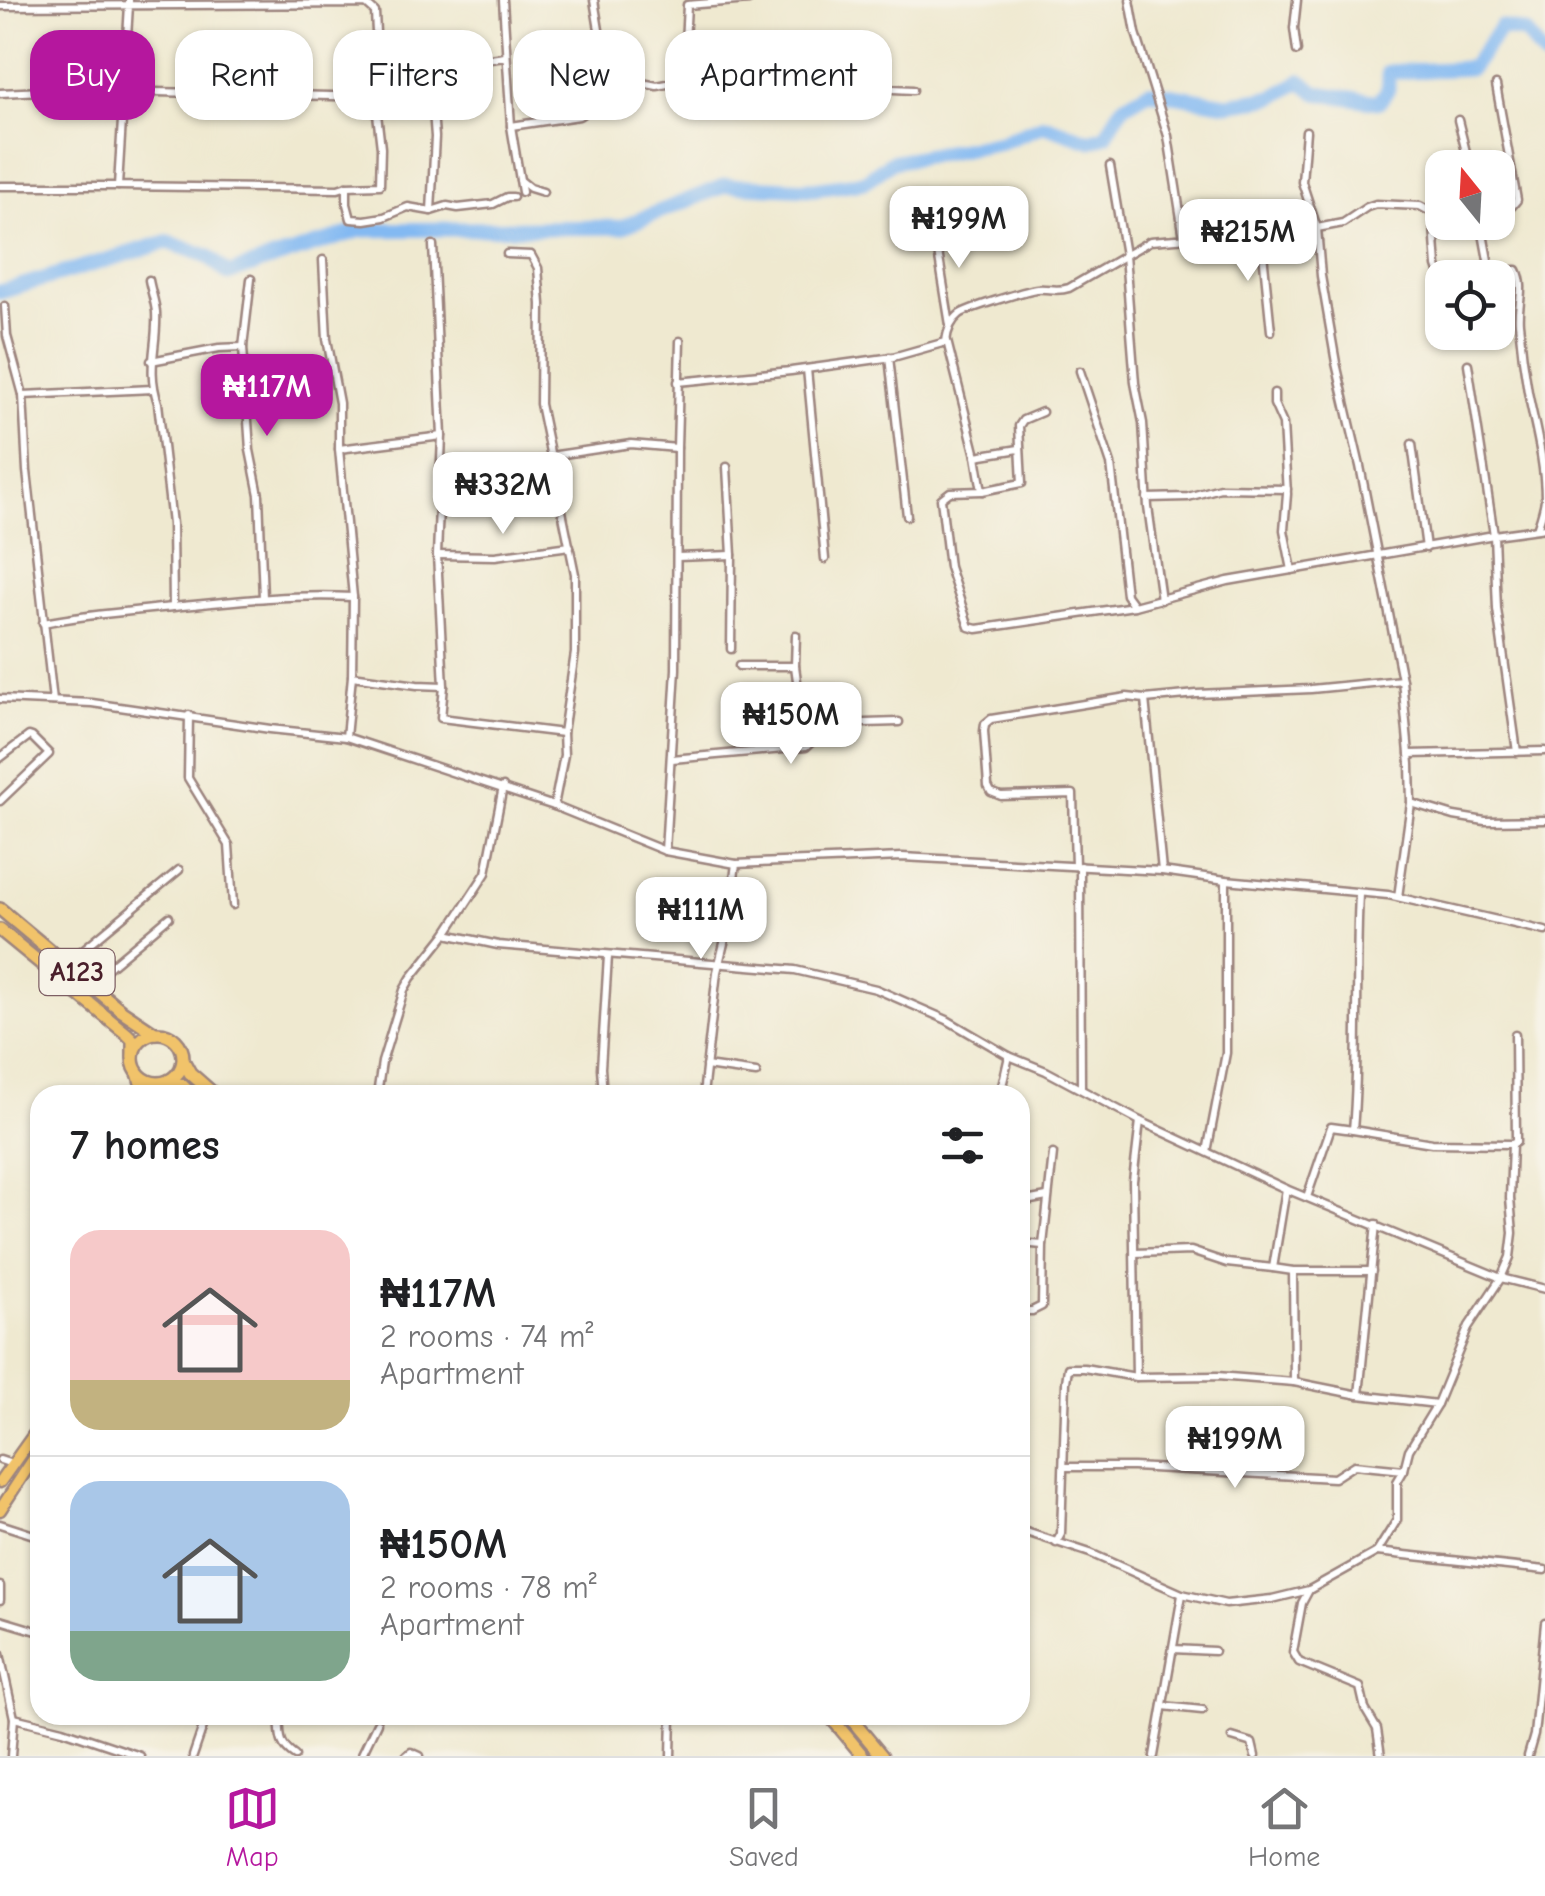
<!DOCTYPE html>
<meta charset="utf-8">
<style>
:root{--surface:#fff;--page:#f6f6f6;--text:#202124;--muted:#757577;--line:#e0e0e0;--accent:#b5179e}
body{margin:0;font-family:"Comic Neue",sans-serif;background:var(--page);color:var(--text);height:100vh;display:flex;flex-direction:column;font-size:38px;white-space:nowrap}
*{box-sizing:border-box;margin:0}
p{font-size:32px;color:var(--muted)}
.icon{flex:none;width:55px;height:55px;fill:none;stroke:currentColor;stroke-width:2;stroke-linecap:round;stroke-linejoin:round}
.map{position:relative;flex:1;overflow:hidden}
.sheet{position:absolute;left:30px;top:1085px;width:1000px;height:640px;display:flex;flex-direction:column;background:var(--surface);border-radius:30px;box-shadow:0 2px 8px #0004}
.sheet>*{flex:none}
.banner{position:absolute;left:30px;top:30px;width:1000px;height:90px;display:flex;gap:20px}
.needle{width:65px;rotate:342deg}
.fabs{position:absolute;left:1425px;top:150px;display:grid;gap:20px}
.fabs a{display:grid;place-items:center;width:90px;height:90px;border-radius:20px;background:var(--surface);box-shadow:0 2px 8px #0004;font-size:50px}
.price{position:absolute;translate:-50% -85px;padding:0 22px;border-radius:20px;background:#fff;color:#222;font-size:32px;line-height:65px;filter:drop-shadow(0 2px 5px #0008)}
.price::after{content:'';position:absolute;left:50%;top:60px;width:30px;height:22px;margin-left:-15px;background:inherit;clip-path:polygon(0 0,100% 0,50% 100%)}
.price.selected{background:var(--accent);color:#fff}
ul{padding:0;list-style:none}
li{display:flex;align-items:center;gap:30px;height:250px;padding:0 40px}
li+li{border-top:2px solid var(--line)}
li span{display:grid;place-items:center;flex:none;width:280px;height:200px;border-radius:30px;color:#555}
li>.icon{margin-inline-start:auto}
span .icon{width:120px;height:120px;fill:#fffc;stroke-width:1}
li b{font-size:42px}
h2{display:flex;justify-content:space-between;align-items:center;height:120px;padding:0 40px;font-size:42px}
.chip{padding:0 35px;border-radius:30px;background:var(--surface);box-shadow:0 2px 8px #0004;font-size:35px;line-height:90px}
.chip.selected{background:var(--accent);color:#fff}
.tabs{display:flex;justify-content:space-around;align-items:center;height:140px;border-top:2px solid var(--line);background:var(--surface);font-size:28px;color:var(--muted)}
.tabs a{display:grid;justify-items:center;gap:5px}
.tabs .selected{color:var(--accent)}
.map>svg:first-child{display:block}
</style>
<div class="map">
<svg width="1545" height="1756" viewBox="0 0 1545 1756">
<rect width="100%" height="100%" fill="#f7f3e8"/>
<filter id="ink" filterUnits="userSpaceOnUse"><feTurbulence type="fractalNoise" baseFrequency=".01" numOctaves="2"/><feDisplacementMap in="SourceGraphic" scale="20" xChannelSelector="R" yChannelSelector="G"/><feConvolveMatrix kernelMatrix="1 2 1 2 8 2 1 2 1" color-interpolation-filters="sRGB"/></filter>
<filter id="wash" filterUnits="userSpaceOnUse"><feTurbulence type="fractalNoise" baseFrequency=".0048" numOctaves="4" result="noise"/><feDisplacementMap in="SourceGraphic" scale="40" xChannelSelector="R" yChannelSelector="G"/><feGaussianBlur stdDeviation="2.25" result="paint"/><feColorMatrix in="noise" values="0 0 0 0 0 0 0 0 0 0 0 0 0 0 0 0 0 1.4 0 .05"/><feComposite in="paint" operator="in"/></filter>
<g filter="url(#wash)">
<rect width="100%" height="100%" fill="#efe9d0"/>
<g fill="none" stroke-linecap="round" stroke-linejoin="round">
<path stroke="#83b9f2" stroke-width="15" d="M 0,292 L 167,242 L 208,256 L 228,274 L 361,230 L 621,227 L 726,185 L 813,189 L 864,182 L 891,162 L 1001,142 L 1044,125 L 1091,141 L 1106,135 L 1122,107 L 1149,91 L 1227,104 L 1274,97 L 1301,81 L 1317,93 L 1379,102 L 1388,89 L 1388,72 L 1471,68 L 1501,27 L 1526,33 L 1545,58"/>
</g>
</g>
<g filter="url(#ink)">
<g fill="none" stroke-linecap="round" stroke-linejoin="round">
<g stroke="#9c847e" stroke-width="11">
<g id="minor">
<path d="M 503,0 L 511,126 L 522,192"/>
<path d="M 594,0 L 608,84 L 631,85 L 642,83 L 657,86 L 683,81 L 758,78 L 814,85 L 913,90"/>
<path d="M 1130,0 L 1136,33 L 1168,136 L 1184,238"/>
<path d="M 1297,0 L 1294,28 L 1297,51"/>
<path d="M 0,6 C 122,5 244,5 366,4 L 375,12 L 378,74 L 375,97 L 381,148 L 380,185 L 347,186 L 338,189 L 118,186 L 129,5 L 129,0"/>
<path d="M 423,66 L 433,111 L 435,137 L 431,211"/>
<path d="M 378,74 L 505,57"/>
<path d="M 683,81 L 687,5 L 749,0"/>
<path d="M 1496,85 L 1517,200 L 1512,206 L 1498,216"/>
<path d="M 0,93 L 65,90 L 375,97"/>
<path d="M 1458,120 L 1470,168"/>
<path d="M 511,126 L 579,116 L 588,110 L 608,84"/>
<path d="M 1306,131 L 1302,182 L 1317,228 L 1321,276 L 1336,363 L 1360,466 L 1402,680 L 1410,764 L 1411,803 L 1398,897"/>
<path d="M 1110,166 L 1125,255 L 1135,383 L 1143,423 L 1148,507 L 1161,600"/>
<path d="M 520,180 L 530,188 L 543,192"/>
<path d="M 0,186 L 118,186"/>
<path d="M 347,186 L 347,204 L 351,219 L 365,220 L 384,217 L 408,207 L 431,211 L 447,206 L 458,208 L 493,204 L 507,197 L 513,197"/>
<path d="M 933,221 L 950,325"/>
<path d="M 1486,222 L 1482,228 L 1490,271"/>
<path d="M 1261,233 L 1271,331"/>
<path d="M 433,245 L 442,436 L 437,555 L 444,686 L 441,718 L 563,733"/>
<path d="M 507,254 L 531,255 L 538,268 L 541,304 L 540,404 L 575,574 L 575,653 L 563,733 L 564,755 L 554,806"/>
<path d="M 323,260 L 327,339 L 339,403 L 339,449 L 353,597 L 352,676 L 346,737"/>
<path d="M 1450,278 L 1477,272 L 1517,270 C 1526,288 1517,304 1519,323 C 1521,346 1524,369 1528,392 C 1535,427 1545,462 1545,499 C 1544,509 1540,520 1537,529"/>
<path d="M 251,279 L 243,347 L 250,450 L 259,495 L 263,598"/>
<path d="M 149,280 C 151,291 155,302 156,312 C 158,345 146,368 158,403 L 172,524 L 173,607"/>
<path d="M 5,306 L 7,336 L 23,395 L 27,471 L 53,701"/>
<path d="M 947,341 L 976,456 L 982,491"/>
<path d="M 889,357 L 907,516"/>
<path d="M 151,361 L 219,348 L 243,347"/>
<path d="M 1468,364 L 1494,535 L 1497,609 L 1517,752"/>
<path d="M 807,369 L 825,559"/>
<path d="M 1080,371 L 1111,464 L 1126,595 L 1134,606"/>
<path d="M 678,382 L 791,371 L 893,357 L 946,342 C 947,332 951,321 960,314 C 966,309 1027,290 1037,289 C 1049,288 1057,292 1069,288 L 1150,241 L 1317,228 L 1343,223 L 1367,207 L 1376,204 L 1420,206 L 1433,213 L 1437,266 L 1440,275 L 1446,278"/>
<path d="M 1274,393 L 1274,404 L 1283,424 L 1287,494 L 1284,530 L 1292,570"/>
<path d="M 23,395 L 153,389"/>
<path d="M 1042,412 L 1023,420 L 1019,426 L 1022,483 L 982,491 L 950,492 L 941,499 L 949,567 L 969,627 L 977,629 L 1134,606 L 1228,581 L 1494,535 L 1545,528"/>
<path d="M 1412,444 L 1426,548"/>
<path d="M 339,449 L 442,436"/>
<path d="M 550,456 L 631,444 L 677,448"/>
<path d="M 976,456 L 1019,449"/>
<path d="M 727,467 L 732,555 L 731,649"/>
<path d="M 1147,498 L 1188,497 L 1220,488 L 1287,489"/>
<path d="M 437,555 L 495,556 L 570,546"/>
<path d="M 677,557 L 732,555"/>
<path d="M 43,623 C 89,614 135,611 182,606 C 239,600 296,594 353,597"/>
<path d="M 739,666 L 795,666 L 806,746"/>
<path d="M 795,666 L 796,635"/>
<path d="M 352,676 L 417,685 L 444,686"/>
<path d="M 0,699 L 92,703 L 270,729 L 346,737 L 554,806 L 665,851 L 736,864 L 902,857 L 1162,871 L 1226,880 L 1388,895 L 1545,931"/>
<path d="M 1145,699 L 1162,871"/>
<path d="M 189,715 L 188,778 L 229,845 L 233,905"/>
<path d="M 1409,754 L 1545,751"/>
<path d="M 0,758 L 29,736 L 32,737 L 49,754 L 0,801"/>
<path d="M 672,759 L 806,747 L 831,724 L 899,722"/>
<path d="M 1411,803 L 1454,816 L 1485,821 L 1545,820"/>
<path d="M 665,851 L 676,669 L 677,448 L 680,341"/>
<path d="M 1075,866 L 1073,794 L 1001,796 L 991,792 L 988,786 L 984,731 L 985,724 L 991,719 L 1127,697 L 1145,699 L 1197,694 L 1311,689 L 1402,680"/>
<path d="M 1080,866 L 1081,1089"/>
<path d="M 446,934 L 498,945 L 795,970 L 876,989 L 947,1020 L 1009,1056 L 1046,1071 L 1140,1121 L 1286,1189 L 1501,1278 L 1545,1289"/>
<path d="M 67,963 L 179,870"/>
<path d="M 90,983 L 169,917"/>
<path d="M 706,1066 L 756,1073"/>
<path d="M 377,1095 L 382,1062 L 404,990 L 411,978 L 446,934 L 486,873 L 503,787"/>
<path d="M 603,1095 L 601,1068 L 608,956"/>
<path d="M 703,1095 L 717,972 L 726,935 L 736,864"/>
<path d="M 1000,1095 L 1009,1056"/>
<path d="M 1353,1130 L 1432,1143 L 1512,1144"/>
<path d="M 1207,1152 L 1226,1053 L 1226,880"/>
<path d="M 1307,1197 L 1331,1127 L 1353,1130 C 1360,1051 1355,972 1359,894"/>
<path d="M 1020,1202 L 1047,1197"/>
<path d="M 1020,1243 L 1043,1245"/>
<path d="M 1135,1253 L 1191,1251 L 1227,1263 L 1273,1268 L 1286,1189"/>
<path d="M 1273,1268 L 1293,1271 L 1372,1271"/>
<path d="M 1293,1271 L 1294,1382"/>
<path d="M 1020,1311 L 1032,1311 L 1042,1306 L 1043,1245 L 1053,1154"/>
<path d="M 1136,1377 L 1133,1181 L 1140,1121"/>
<path d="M 1359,1395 L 1376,1224"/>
<path d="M 0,1460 L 12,1464"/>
<path d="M 1065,1467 L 1133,1467 L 1334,1478 L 1354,1465 L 1404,1470"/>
<path d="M 0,1524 L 40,1537"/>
<path d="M 1020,1530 L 1090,1553 L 1182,1594 L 1226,1604 L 1272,1599 L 1309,1590 L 1377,1552 L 1397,1520 L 1397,1482 L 1404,1470 L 1409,1450 L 1437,1404 L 1469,1326 L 1501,1278 L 1510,1257 L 1513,1233 L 1510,1198 L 1512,1144 L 1516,1142 L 1515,1035"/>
<path d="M 1056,1543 L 1061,1534 L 1066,1382 L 1068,1368 L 1084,1368 L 1136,1377 L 1217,1376 L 1294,1382 L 1359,1395 L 1437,1404"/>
<path d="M 1377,1552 L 1545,1570"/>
<path d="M 0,1586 L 0,1600"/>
<path d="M 1309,1590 L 1302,1603 L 1293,1652 L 1299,1662 L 1360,1687 L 1365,1709 L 1377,1729 L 1381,1756"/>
<path d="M 0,1620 L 40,1632"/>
<path d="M 1173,1649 L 1214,1651"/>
<path d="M 0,1654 L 14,1718 L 11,1756"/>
<path d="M 1163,1706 L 1202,1710"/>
<path d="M 279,1715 C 281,1734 277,1744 295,1756"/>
<path d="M 14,1718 L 63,1730 L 140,1756"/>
<path d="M 1232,1737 L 1252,1743 L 1255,1756"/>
<path d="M 193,1756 L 207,1715"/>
<path d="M 361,1756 L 377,1723"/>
<path d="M 406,1756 L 411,1752 L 420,1756"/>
<path d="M 671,1756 L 672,1715"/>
<path d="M 1154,1756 L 1182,1595"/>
<path d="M 1528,1756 L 1534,1735 L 1545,1623"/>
</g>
</g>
<g stroke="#9c847e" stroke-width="15">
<g id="primary">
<path d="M 137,1071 L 144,1095"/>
<path d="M 154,1095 L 161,1083"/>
<path d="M 0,1482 L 40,1426"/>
<path d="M 0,1510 L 40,1449"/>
</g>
</g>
<g stroke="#9c847e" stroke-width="16">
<g id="trunk">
<path d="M 0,909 L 122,1011 L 155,1033"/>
<path d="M 0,930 L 127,1034 L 133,1040 L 133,1057"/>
<circle cx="158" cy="1058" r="25"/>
<path d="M 184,1062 L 190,1073 L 215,1095"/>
<path d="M 168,1081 L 182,1085 L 192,1095"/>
<path d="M 829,1715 L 863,1756"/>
<path d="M 848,1715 L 882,1756"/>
</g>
</g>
<use href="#minor" stroke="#fff" stroke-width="6"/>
<use href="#primary" stroke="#f1c36a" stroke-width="10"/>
<use href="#trunk" stroke="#f1c36a" stroke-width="11"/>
</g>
</g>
<g text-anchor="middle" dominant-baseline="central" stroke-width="8" stroke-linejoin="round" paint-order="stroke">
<rect fill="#f7f3e8" stroke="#7e5f64" stroke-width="2.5" x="39.5" y="949" width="75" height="46" rx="8"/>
<g font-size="28" font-weight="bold" fill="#4a1f2b">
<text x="77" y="972">A123</text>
</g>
</g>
</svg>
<div class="fabs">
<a><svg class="needle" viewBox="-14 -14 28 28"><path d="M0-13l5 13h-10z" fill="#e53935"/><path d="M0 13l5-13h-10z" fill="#757577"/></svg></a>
<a><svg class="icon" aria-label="locate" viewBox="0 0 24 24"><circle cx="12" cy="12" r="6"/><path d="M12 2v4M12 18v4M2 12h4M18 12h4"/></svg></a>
</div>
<b class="price" style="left:959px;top:271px">₦199M</b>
<b class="price" style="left:1248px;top:284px">₦215M</b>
<b class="price selected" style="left:267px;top:439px">₦117M</b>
<b class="price" style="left:503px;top:537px">₦332M</b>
<b class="price" style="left:791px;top:767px">₦150M</b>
<b class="price" style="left:701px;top:962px">₦111M</b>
<b class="price" style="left:1235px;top:1491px">₦199M</b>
<div class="banner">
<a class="chip selected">Buy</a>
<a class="chip">Rent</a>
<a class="chip">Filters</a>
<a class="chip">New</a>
<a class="chip">Apartment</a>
</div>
<section class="sheet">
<h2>7 homes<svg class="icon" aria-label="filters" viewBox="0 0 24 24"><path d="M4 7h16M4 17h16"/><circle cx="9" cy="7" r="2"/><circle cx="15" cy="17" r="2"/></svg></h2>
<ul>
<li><span style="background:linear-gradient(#f6c9c9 75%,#c2b280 0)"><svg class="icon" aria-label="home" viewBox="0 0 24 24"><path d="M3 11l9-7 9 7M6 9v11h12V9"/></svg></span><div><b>₦117M</b><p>2 rooms · 74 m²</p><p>Apartment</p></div></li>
<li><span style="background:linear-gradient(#a9c7e8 75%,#7fa58c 0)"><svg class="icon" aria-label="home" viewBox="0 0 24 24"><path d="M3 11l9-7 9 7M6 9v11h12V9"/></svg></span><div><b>₦150M</b><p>2 rooms · 78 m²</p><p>Apartment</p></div></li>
</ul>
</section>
</div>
<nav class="tabs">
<a class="selected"><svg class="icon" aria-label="map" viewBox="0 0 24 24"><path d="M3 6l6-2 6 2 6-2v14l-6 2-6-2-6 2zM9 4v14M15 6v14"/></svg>Map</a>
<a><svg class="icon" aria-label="saved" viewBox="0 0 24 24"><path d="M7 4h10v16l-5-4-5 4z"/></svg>Saved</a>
<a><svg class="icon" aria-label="home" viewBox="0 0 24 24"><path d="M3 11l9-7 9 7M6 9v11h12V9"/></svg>Home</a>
</nav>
